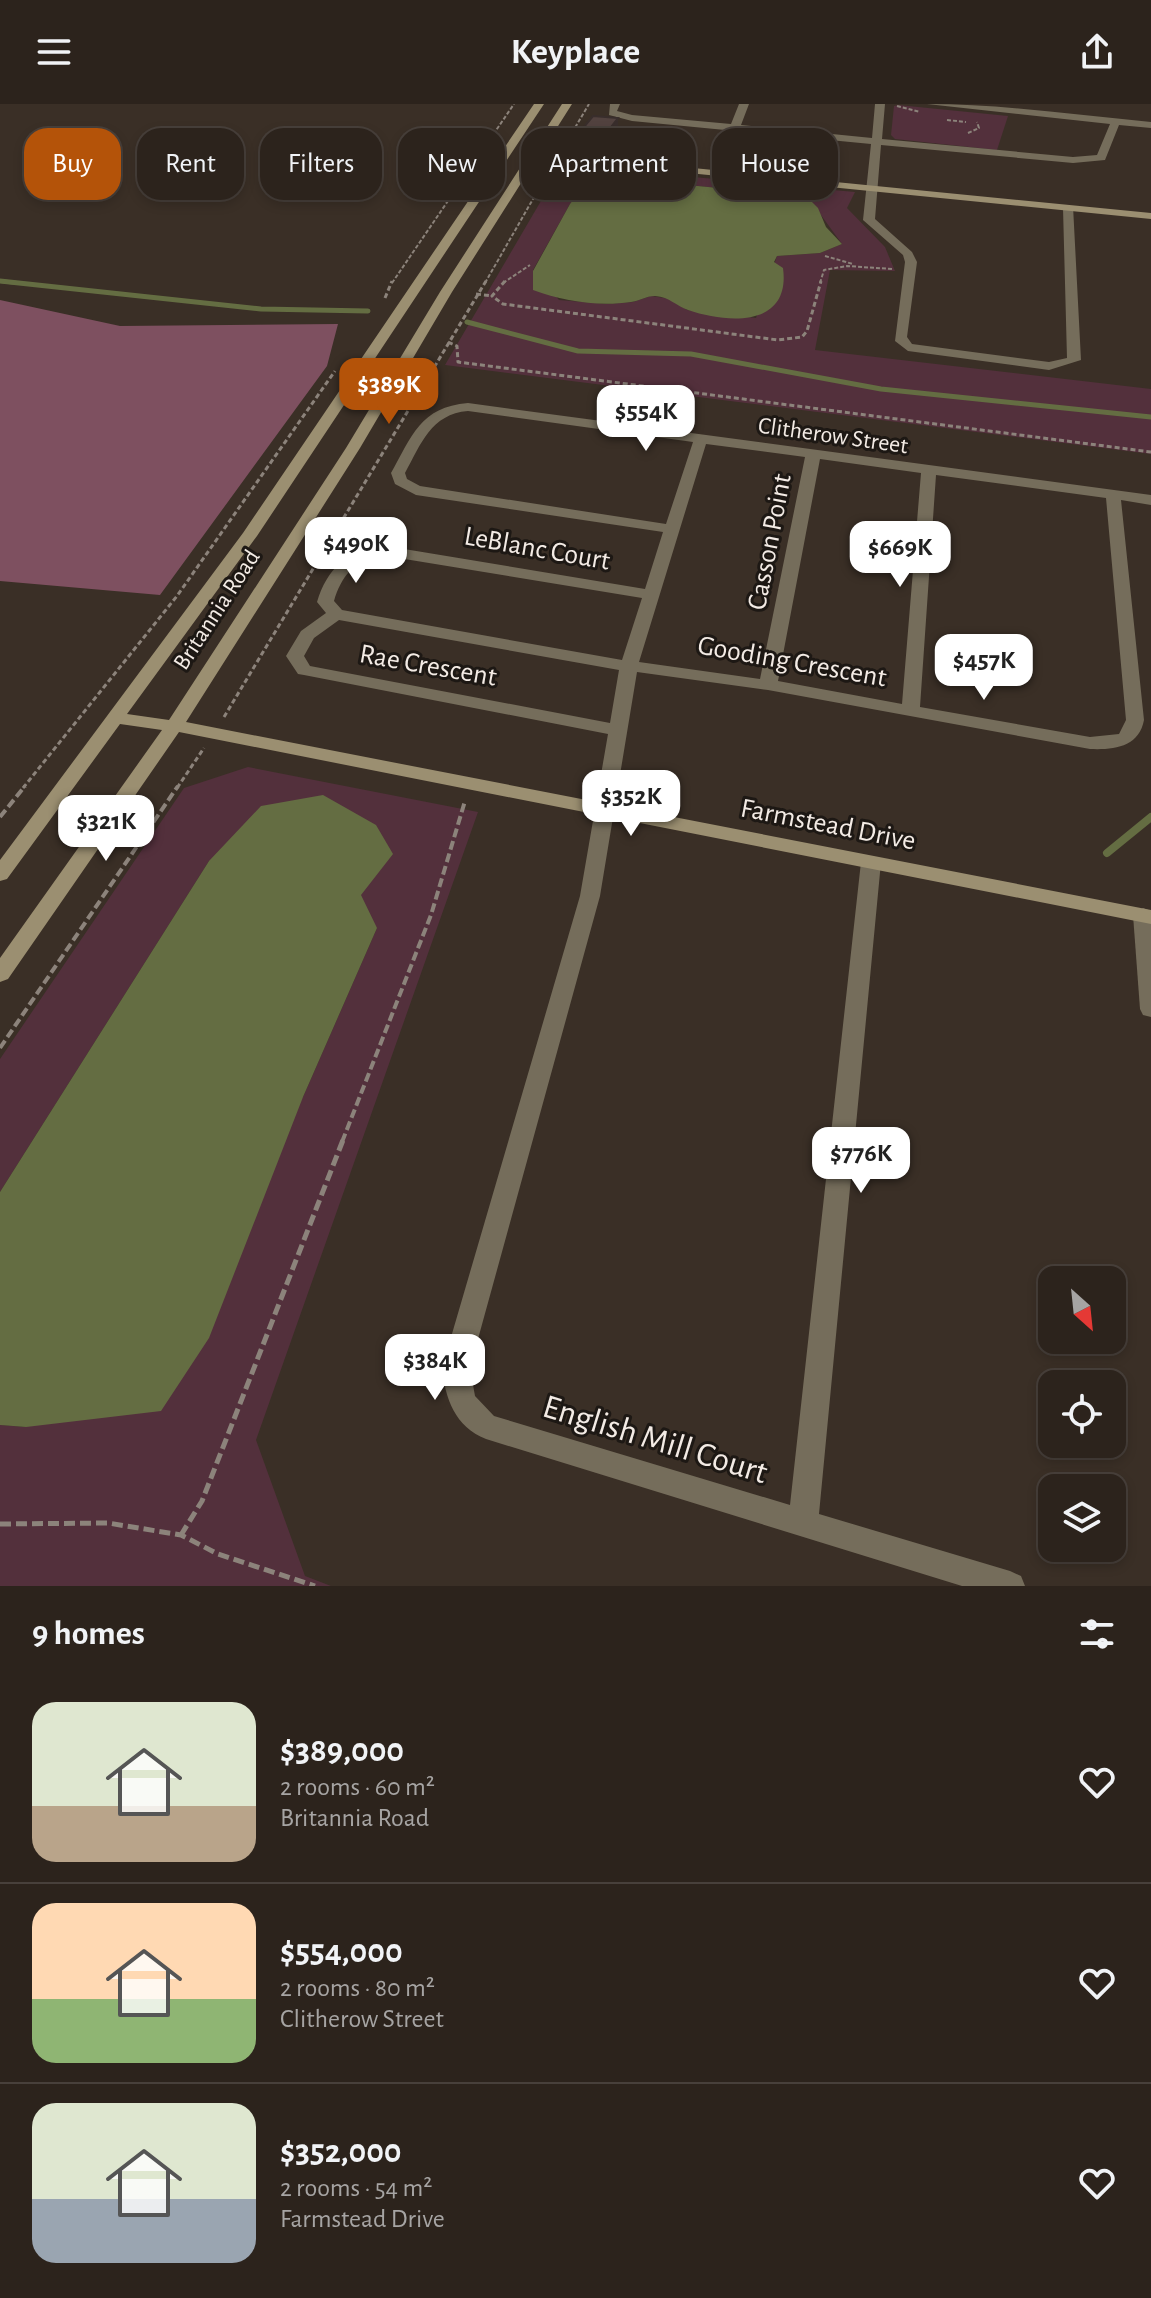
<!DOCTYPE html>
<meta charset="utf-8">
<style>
:root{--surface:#2c231c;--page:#342b25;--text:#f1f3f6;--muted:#a6a4a3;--line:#48403b;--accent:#b45309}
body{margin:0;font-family:"Alegreya Sans",sans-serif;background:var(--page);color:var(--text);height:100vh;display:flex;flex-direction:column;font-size:30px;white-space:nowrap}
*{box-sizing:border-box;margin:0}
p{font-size:26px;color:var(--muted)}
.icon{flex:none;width:44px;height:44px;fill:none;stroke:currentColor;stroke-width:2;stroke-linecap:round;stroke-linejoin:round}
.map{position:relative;height:1482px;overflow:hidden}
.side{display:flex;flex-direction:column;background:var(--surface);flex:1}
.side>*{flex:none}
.hud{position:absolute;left:24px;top:24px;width:1104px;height:72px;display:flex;gap:16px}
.needle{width:52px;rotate:153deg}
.fabs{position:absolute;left:1038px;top:1162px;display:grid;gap:16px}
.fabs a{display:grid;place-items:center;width:88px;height:88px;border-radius:16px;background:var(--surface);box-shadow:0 4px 12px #0003,0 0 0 2px var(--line);font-size:40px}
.price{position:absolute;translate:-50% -68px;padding:0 18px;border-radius:16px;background:#fff;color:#222;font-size:26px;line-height:52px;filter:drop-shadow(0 2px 4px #0008)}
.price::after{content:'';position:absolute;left:50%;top:48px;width:24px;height:18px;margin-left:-12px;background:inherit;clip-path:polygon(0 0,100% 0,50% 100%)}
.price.active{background:var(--accent);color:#fff}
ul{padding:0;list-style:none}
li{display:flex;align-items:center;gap:24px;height:200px;padding:0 32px}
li+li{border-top:2px solid var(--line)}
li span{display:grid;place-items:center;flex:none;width:224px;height:160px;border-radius:24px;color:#555}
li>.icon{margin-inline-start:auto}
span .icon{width:96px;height:96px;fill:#fffc;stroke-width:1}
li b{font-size:34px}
h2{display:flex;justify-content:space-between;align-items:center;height:96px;padding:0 32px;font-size:34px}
.tag{padding:0 28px;border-radius:24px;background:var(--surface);box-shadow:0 4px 12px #0003,0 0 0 2px var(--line);font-size:28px;line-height:72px}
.tag.active{background:var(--accent);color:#fff}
header{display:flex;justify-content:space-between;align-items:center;height:104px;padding:0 32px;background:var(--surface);font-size:36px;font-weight:700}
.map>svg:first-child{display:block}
</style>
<header><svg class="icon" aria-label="menu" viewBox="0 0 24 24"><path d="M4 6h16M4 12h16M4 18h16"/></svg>Keyplace<svg class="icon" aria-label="share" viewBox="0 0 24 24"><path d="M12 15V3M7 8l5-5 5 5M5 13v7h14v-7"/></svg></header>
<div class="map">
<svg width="1151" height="1482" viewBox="0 0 1151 1482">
<rect width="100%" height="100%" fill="#3a2f26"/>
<g fill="#53303c" fill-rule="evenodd">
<path d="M 898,1 L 1008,12 L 997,46 L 895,35 L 891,31 L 894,2 Z"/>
<path d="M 562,61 L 855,88 L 847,104 L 885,143 L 895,167 L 830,166 L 815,246 L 1151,285 L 1151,350 L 445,261 ZM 602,73 L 772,89 L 810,96 L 842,140 L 820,149 L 777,152 L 756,214 L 687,206 L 671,195 L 651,192 L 633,198 L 607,200 L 559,196 L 533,166 L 570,100 Z"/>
<path d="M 248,663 L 478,708 L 256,1336 L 305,1472 L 331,1482 L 0,1482 L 0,1321 L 26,1323 L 303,993 L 377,824 L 209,757 L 0,1088 L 0,955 L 184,684 Z"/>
</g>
<path fill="#7e5060" d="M 0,196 L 120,222 L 338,220 L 327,262 L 160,491 L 0,477 Z"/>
<g fill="#646d42">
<path d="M 602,73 L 772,89 L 810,96 L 818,104 L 826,123 L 842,140 L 820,149 L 777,152 L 774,158 L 783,164 C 791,223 729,220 688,206 C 676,202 670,193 655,192 C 646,192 639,197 631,198 C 598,203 563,197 533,186 L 533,167 L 570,100 L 588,76 Z"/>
<path d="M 323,691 L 376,721 L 393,750 L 361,791 L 377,824 L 303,993 L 209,1234 L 161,1307 L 26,1323 L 0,1321 L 0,1088 L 209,757 L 261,702 Z"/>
</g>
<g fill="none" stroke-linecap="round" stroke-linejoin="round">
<path stroke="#646d42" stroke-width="4" d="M 0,177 L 17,179"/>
<g stroke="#646d42" stroke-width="5">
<path d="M 0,177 L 261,205 L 368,207"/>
<path d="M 467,218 L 578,247 L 691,250 L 881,285 L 1151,313"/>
</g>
<path stroke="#646d42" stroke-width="8" d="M 1107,749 L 1151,713"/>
<g stroke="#8c837b" stroke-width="2" stroke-dasharray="4 2" stroke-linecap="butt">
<path d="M 897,2 L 920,8"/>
<path d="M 947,16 L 966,18"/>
<path d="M 968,29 L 979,24 L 977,18"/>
<path d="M 566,39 L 589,0"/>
<path d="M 825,152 L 853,160"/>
<path d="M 392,179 L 514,0"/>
<path d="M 485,179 L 549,67"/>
<path d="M 503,179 L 530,161"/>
<path d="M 820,179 L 824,166 L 847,162 L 892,165"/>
</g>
<g stroke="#8c837b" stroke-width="3" stroke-dasharray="5 3" stroke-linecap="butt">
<path d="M 505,177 L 492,192 L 503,200 L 778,236 L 802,233 L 807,227 L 821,177"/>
<path d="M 476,190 L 492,192"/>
<path d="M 385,194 L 392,177"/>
<path d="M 448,238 L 457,242 L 458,258 L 1151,348"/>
<path d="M 224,613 L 486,177"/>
<path d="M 23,684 L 177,492 L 335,267"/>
<path d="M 177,684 L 204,644"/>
</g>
<g stroke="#8c837b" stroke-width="4" stroke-dasharray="9 4" stroke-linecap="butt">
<path d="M 0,713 L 25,682"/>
<path d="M 0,944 L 178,682"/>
<path d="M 342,1038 L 431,811 L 465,697"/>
</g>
<g stroke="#8c837b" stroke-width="5" stroke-dasharray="11 5" stroke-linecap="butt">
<path d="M 0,1420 L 108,1419 L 181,1431 L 218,1450 L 315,1482"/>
<path d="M 181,1431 L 202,1397 L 343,1036"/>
</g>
<g fill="#756d5b" fill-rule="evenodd">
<path d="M 610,0 L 620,0 L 617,7 L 632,11 L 731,20 L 739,0 L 749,0 L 741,21 L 872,34 L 875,0 L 885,0 L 882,35 L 1073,53 L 1097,51 L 1110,20 L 927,0 C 1002,0 1077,11 1151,18 L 1151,24 L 1119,21 L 1105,56 L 1073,59 L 881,41 L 875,115 L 912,148 L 917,158 L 907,233 L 912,240 L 1049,258 L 1067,254 L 1063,104 L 1073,102 L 1081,256 L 1049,266 L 908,247 L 895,237 L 905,158 L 903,151 L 863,116 L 871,40 L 632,17 L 609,11 Z"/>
<path d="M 468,299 L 1151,391 L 1151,401 L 1121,396 L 1144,616 C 1139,643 1114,646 1090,645 L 768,586 L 637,568 L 600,792 L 470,1264 L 475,1292 L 494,1312 L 790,1401 L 861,758 L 864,753 L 878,753 L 881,758 L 819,1410 L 1010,1467 L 1021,1472 L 1025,1482 L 962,1482 L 486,1335 C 455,1323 445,1294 442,1264 L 580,792 L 608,630 L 304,571 L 298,570 L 286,552 L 301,527 L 326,509 L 317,498 C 327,465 346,448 380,441 L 645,485 L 663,428 L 416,391 L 395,380 L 391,369 C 412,332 420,303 468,299 ZM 468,307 L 693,338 L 666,420 L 420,382 L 407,375 L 405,369 C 421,340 431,310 468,307 ZM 706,340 L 805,353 L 760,575 L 639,558 ZM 820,355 L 921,369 L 902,600 L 778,577 ZM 936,371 L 1106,394 L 1126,616 L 1119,630 L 1090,633 L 920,603 ZM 380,451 L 642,494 L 622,556 L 342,506 L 334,497 C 341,473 354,456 380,451 ZM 339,516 L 619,566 L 610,619 L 310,562 L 304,552 L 314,534 Z"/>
<path d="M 1143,804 L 1151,807 L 1151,913 L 1143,911 L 1140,905 L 1133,811 Z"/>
</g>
<path fill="#9b8f71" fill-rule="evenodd" d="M 534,0 L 544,0 L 257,432 L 127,610 L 169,616 L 346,344 L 440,188 L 527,53 L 519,50 L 531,48 L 562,0 L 572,0 L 541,49 L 1151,109 L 1151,115 L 537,54 L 452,188 L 360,344 L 186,618 L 1151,806 L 1151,820 L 179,628 L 8,875 L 0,878 L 0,854 L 162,626 L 120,620 L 7,775 L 0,777 L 0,756 L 243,429 Z"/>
</g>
<path fill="#473936" d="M 618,14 L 618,23 L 604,41 L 579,39 L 579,29 Z"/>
<path fill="#392e2c" d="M 618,14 L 618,23 L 604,41 L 604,32 Z"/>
<path fill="#52423f" stroke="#392e2c" stroke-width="2" d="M 593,12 L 618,14 L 604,32 L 579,29 Z"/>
<g text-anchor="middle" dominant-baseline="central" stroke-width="6" stroke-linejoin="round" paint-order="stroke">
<g font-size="24" fill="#f3ebe5" stroke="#1d1814">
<text transform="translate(833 332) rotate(8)">Clitherow Street</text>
<text transform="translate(217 506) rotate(-57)">Britannia Road</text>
</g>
<g font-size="28" fill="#f3ebe5" stroke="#1d1814">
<text transform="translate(770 438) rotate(-79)">Casson Point</text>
<text transform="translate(537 445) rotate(10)">LeBlanc Court</text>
<text transform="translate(792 558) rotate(10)">Gooding Crescent</text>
<text transform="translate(428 562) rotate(10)">Rae Crescent</text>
<text transform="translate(828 721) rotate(11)">Farmstead Drive</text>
</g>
<g font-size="34" fill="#f3ebe5" stroke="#1d1814">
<text transform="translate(655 1336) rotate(17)">English Mill Court</text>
</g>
</g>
</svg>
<div class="fabs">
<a><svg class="needle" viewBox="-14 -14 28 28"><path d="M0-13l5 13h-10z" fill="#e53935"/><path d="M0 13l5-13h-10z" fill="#a6a4a3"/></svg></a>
<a><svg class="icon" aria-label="locate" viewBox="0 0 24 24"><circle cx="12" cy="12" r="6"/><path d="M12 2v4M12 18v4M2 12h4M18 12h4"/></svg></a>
<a><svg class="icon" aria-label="layers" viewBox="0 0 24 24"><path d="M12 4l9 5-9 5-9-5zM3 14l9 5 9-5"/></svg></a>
</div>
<b class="price active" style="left:389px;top:322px">$389K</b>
<b class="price" style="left:646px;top:349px">$554K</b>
<b class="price" style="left:356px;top:481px">$490K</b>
<b class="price" style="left:900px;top:485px">$669K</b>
<b class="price" style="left:984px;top:598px">$457K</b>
<b class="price" style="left:631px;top:734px">$352K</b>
<b class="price" style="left:106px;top:759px">$321K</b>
<b class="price" style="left:861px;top:1091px">$776K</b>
<b class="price" style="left:435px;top:1298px">$384K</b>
<div class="hud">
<a class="tag active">Buy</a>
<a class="tag">Rent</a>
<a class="tag">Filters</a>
<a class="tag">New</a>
<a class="tag">Apartment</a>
<a class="tag">House</a>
</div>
</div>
<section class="side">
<h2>9 homes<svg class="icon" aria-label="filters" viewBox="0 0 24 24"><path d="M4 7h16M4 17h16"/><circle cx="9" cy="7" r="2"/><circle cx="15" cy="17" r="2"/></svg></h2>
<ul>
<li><span style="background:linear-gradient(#dfe7d0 65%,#b9a48a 0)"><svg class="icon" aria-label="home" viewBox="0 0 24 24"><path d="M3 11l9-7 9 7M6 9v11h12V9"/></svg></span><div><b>$389,000</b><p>2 rooms · 60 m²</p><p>Britannia Road</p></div><svg class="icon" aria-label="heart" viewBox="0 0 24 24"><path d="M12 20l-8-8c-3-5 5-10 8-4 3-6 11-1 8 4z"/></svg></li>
<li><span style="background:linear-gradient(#ffd9b3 60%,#8fb573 0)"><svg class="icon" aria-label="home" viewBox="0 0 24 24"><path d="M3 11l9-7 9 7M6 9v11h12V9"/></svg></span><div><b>$554,000</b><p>2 rooms · 80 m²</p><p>Clitherow Street</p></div><svg class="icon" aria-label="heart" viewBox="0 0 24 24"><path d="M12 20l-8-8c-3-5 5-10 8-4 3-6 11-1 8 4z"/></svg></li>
<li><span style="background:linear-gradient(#dfe7d0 60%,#9aa5b1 0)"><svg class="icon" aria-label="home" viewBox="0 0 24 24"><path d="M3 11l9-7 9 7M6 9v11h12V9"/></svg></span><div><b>$352,000</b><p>2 rooms · 54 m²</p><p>Farmstead Drive</p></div><svg class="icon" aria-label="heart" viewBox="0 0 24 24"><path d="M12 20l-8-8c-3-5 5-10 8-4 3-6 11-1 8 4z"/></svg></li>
</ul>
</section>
